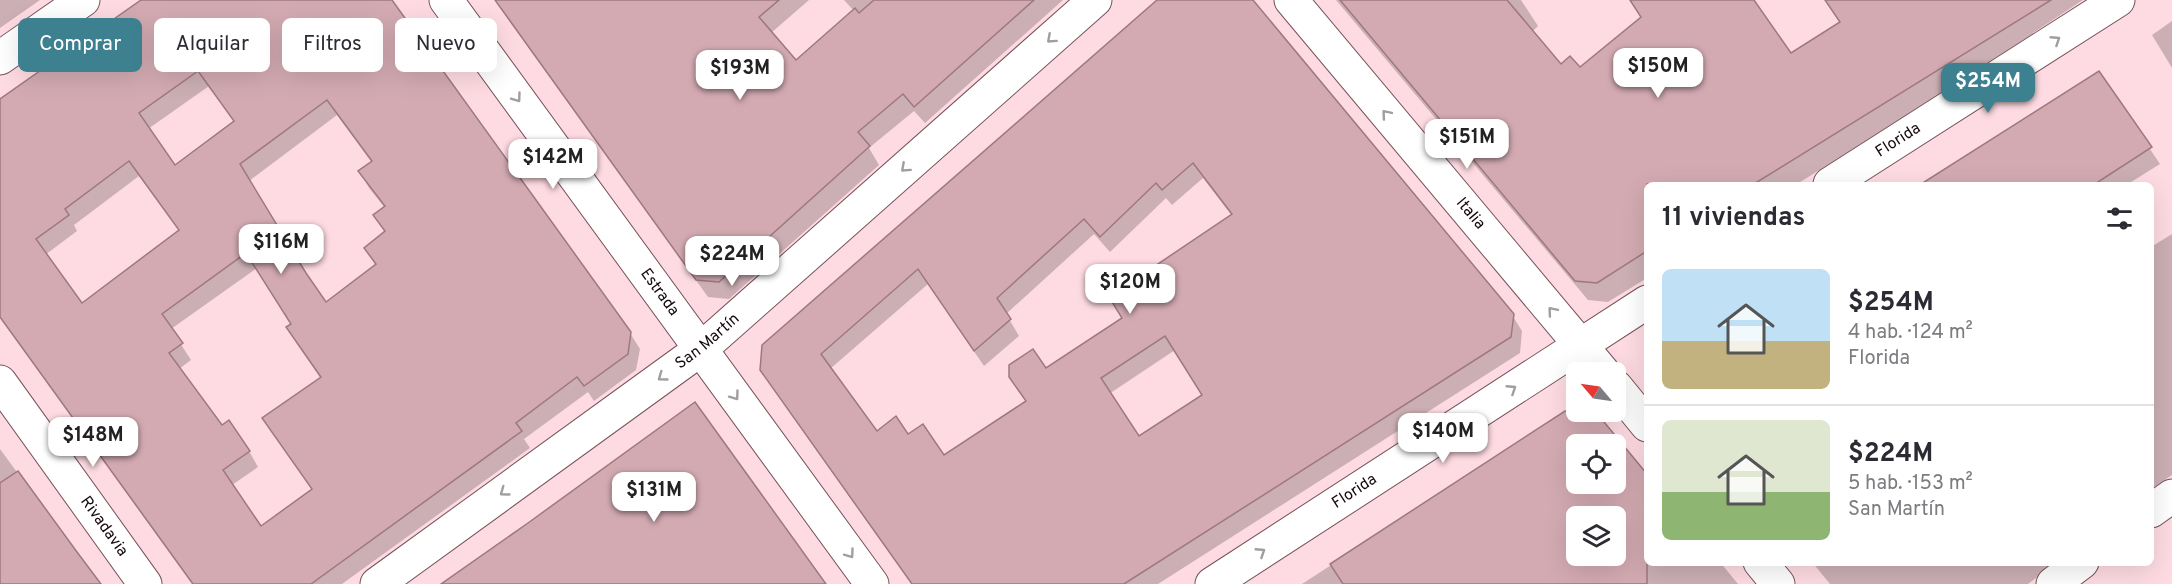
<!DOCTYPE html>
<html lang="es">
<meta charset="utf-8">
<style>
:root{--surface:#fff;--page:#f7f7f7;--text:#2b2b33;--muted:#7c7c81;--line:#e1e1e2;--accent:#3d8190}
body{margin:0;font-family:Overpass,sans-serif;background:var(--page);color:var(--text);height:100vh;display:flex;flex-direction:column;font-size:22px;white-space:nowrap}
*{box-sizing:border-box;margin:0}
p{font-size:20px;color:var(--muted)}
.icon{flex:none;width:33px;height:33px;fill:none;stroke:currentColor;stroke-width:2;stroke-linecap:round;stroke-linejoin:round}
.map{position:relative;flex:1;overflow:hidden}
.sheet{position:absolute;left:1644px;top:182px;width:510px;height:384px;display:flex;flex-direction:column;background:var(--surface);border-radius:9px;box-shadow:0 6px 24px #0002}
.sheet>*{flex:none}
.top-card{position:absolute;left:18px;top:18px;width:570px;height:54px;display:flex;gap:12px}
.needle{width:39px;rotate:299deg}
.controls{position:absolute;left:1566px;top:362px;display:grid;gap:12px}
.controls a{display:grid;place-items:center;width:60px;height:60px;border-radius:9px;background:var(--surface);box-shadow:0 6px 24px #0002;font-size:30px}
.price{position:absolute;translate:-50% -51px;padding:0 14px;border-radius:12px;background:#fff;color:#222;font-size:20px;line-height:39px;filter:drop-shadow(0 2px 3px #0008)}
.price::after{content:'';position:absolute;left:50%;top:36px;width:18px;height:14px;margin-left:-9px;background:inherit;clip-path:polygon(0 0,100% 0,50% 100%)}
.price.on{background:var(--accent);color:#fff}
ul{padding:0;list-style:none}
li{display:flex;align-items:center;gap:18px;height:150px;padding:0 18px}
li+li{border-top:2px solid var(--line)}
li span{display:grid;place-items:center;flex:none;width:168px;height:120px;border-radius:9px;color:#555}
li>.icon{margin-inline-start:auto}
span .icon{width:72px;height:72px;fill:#fffc;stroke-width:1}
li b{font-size:26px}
h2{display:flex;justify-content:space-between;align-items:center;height:72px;padding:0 18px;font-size:26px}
.tag{padding:0 21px;border-radius:9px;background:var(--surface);box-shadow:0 6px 24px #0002;font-size:21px;line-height:54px}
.tag.on{background:var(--accent);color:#fff}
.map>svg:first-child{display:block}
</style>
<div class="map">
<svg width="2172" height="584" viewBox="0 0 2172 584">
<rect width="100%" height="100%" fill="#fedbe2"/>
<g fill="#0003" fill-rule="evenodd">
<path d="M 0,0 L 40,0 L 0,28 Z"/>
<path d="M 145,0 L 390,0 L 630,333 L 640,349 L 636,370 L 594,401 L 588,392 L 524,439 L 530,448 L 342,584 L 192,584 L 0,318 L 0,103 ZM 209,86 L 234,122 L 175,167 L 148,129 ZM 337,115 L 372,163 L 360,172 L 369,188 L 385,208 L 375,216 L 385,233 L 366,249 L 376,266 L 326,304 L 304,273 L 249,181 ZM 139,176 L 180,232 L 82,306 L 45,255 L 77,231 L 74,225 ZM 257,268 L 292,325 L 288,328 L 297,344 L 321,379 L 264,418 L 313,491 L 261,528 L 232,485 L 258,467 L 249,451 L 221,427 L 179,369 L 191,360 L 171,329 Z"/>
<path d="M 495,0 L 809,0 L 771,33 L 796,62 L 854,11 L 844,0 L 1063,0 L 925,123 L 914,111 L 869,148 L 879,165 L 729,299 L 708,297 Z"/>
<path d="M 1158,0 L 1251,0 L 1512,315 L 1522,331 L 1520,353 L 1158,584 L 912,584 L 771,386 L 761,370 ZM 1203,178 L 1232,216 L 1124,319 L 1045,370 L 1011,377 L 1027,403 L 943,456 L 876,433 L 830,369 L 928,284 L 984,366 L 1019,336 L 1006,314 L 1094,234 L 1110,252 L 1166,198 L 1172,205 ZM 1175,350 L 1203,396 L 1139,438 L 1109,394 Z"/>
<path d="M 1336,0 L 1521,0 L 1538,26 L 1532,32 L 1561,66 L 1580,69 L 1642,19 L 1629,0 L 1753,0 L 1791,55 L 1840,23 L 1825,0 L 2083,0 L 2033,33 L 2035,36 L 1797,184 L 1647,184 L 1647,278 L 1608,302 L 1588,300 Z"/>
<path d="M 2172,21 L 2172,68 L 2152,35 Z"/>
<path d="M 2099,73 L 2160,164 L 2128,184 L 1924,184 Z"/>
<path d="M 2172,234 L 2172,475 L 2151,489 L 2151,247 Z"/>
<path d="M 1571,409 L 1576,409 L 1576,411 L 1593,411 L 1647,475 L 1647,562 L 1720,562 L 1738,584 L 1302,584 ZM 1576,444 L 1616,444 L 1616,483 L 1576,483 ZM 1576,516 L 1616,516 L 1616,555 L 1576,555 Z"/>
<path d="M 0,449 L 99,584 L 0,584 Z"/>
<path d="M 1812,562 L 2057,562 L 2028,584 L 1830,584 Z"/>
</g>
<g fill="#d3aab2" stroke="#9e7880" stroke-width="1.5" fill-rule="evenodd">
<path d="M 141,0 L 392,0 L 631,332 L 628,354 L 584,386 L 577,377 L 516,423 L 522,431 L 311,584 L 193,584 L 0,317 L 0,99 ZM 198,71 L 234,121 L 175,165 L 139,113 ZM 327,100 L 372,161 L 358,171 L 385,206 L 373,215 L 385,231 L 364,248 L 376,264 L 326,302 L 306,273 L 240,164 ZM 129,161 L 179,230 L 82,303 L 36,239 L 69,215 L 65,209 ZM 246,253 L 291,324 L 286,327 L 321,377 L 262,418 L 312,489 L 261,526 L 223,470 L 250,451 L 229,420 L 222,425 L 169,353 L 183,343 L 162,314 Z"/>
<path d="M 495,0 L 779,0 L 759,17 L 796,60 L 855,8 L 859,13 L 874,0 L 1034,0 L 914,107 L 903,94 L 858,132 L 870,146 L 719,282 L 696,280 Z"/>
<path d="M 1157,0 L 1253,0 L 1514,314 L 1511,337 L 1124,584 L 912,584 L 760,370 L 762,345 ZM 1193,163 L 1232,214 L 1109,297 L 1122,318 L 1046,368 L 1033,349 L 1009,365 L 1009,377 L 1026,401 L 944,455 L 923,424 L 908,434 L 896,416 L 877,431 L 821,354 L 918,269 L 974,351 L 1011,319 L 997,298 L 1084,219 L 1100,237 L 1156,183 L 1162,190 ZM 1165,336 L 1202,395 L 1139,436 L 1101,378 Z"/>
<path d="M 1340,0 L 1507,0 L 1561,64 L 1570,56 L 1580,67 L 1641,17 L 1630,0 L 1754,0 L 1791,53 L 1840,22 L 1825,0 L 2051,0 L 1754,184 L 1647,184 L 1647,251 L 1597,283 L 1575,281 Z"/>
<path d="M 2099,71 L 2152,147 L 2095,184 L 1921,184 Z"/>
<path d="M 695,402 L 826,584 L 441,584 L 528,523 Z"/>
<path d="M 1565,411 L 1595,411 L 1647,474 L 1647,584 L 1343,584 L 1330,564 ZM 1576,444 L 1616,444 L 1616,483 L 1576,483 ZM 1576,516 L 1616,516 L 1616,555 L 1576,555 Z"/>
<path d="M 18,471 L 77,552 L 101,584 L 0,584 L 0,483 Z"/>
</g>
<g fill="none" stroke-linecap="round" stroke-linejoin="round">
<g stroke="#765259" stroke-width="35">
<g id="minor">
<path id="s1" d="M 446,0 L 872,584"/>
<path id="s2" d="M 1291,0 L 1603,372"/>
<path d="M 0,58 L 83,0"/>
<path id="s3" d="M 1830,184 L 2118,0"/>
<path id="s4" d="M 0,382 L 145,584"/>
<path d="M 1616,387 L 1647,425"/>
<path d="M 2151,511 L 2172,496"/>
<path d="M 1760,562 L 1778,584"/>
<path id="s5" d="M 377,584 L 701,349 L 1095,0"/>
<path id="s6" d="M 1212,584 L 1647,302"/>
<path d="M 2053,584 L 2082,562"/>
</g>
</g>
<use href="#minor" stroke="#fff" stroke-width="33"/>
</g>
<defs><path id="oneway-chevron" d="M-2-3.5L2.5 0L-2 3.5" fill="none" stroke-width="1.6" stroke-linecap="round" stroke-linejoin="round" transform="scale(1.5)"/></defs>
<g stroke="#a29d9e">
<use href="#oneway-chevron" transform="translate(1051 39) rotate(138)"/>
<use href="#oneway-chevron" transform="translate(2056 40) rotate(-33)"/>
<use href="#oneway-chevron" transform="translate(517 98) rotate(54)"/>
<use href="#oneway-chevron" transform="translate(1386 114) rotate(-130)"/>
<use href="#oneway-chevron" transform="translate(905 168) rotate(138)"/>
<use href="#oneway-chevron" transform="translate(1552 311) rotate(-130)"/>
<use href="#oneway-chevron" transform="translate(662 377) rotate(144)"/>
<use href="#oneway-chevron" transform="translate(1512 389) rotate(-33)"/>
<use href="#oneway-chevron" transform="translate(735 396) rotate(54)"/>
<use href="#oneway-chevron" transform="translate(504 492) rotate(144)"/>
<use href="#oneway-chevron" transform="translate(1261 552) rotate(-33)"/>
<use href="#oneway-chevron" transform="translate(850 554) rotate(54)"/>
</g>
<g text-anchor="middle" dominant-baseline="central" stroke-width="4.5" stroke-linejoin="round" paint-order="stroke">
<g font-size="16" fill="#16090c" stroke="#ffedf1">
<text stroke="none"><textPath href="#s3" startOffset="81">Florida</textPath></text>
<text stroke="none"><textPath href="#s2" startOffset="279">Italia</textPath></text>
<text stroke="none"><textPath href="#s1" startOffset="362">Estrada</textPath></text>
<text stroke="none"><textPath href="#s5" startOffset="410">San Martín</textPath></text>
<text stroke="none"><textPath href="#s6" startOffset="170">Florida</textPath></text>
<text stroke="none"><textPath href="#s4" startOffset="178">Rivadavia</textPath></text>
</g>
</g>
</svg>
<div class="controls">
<a><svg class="needle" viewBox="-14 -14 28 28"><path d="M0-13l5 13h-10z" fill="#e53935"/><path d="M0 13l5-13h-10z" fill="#7c7c81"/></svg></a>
<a><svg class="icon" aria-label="locate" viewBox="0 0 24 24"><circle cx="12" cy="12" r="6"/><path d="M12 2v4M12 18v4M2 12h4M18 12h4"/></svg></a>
<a><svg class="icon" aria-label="layers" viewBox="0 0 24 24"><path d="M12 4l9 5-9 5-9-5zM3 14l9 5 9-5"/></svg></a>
</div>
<b class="price" style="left:1658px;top:99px">$150M</b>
<b class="price" style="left:740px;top:101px">$193M</b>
<b class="price on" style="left:1988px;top:114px">$254M</b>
<b class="price" style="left:1467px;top:170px">$151M</b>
<b class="price" style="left:553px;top:190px">$142M</b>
<b class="price" style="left:281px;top:275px">$116M</b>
<b class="price" style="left:732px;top:287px">$224M</b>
<b class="price" style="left:1130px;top:315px">$120M</b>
<b class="price" style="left:1443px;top:464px">$140M</b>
<b class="price" style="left:93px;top:468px">$148M</b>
<b class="price" style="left:654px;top:523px">$131M</b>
<div class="top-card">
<a class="tag on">Comprar</a>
<a class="tag">Alquilar</a>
<a class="tag">Filtros</a>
<a class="tag">Nuevo</a>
</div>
<section class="sheet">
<h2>11 viviendas<svg class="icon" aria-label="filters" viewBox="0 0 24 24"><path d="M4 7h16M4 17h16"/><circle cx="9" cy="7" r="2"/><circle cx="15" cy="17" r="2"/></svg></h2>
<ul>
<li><span style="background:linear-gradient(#bfe0f5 60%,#c2b280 0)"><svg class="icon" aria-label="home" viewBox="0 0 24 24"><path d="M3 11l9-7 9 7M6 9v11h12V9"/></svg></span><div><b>$254M</b><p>4 hab. · 124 m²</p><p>Florida</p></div></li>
<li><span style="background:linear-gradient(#dfe7d0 60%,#8fb573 0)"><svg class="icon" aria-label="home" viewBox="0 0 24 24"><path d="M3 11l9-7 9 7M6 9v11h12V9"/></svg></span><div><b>$224M</b><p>5 hab. · 153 m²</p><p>San Martín</p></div></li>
</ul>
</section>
</div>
